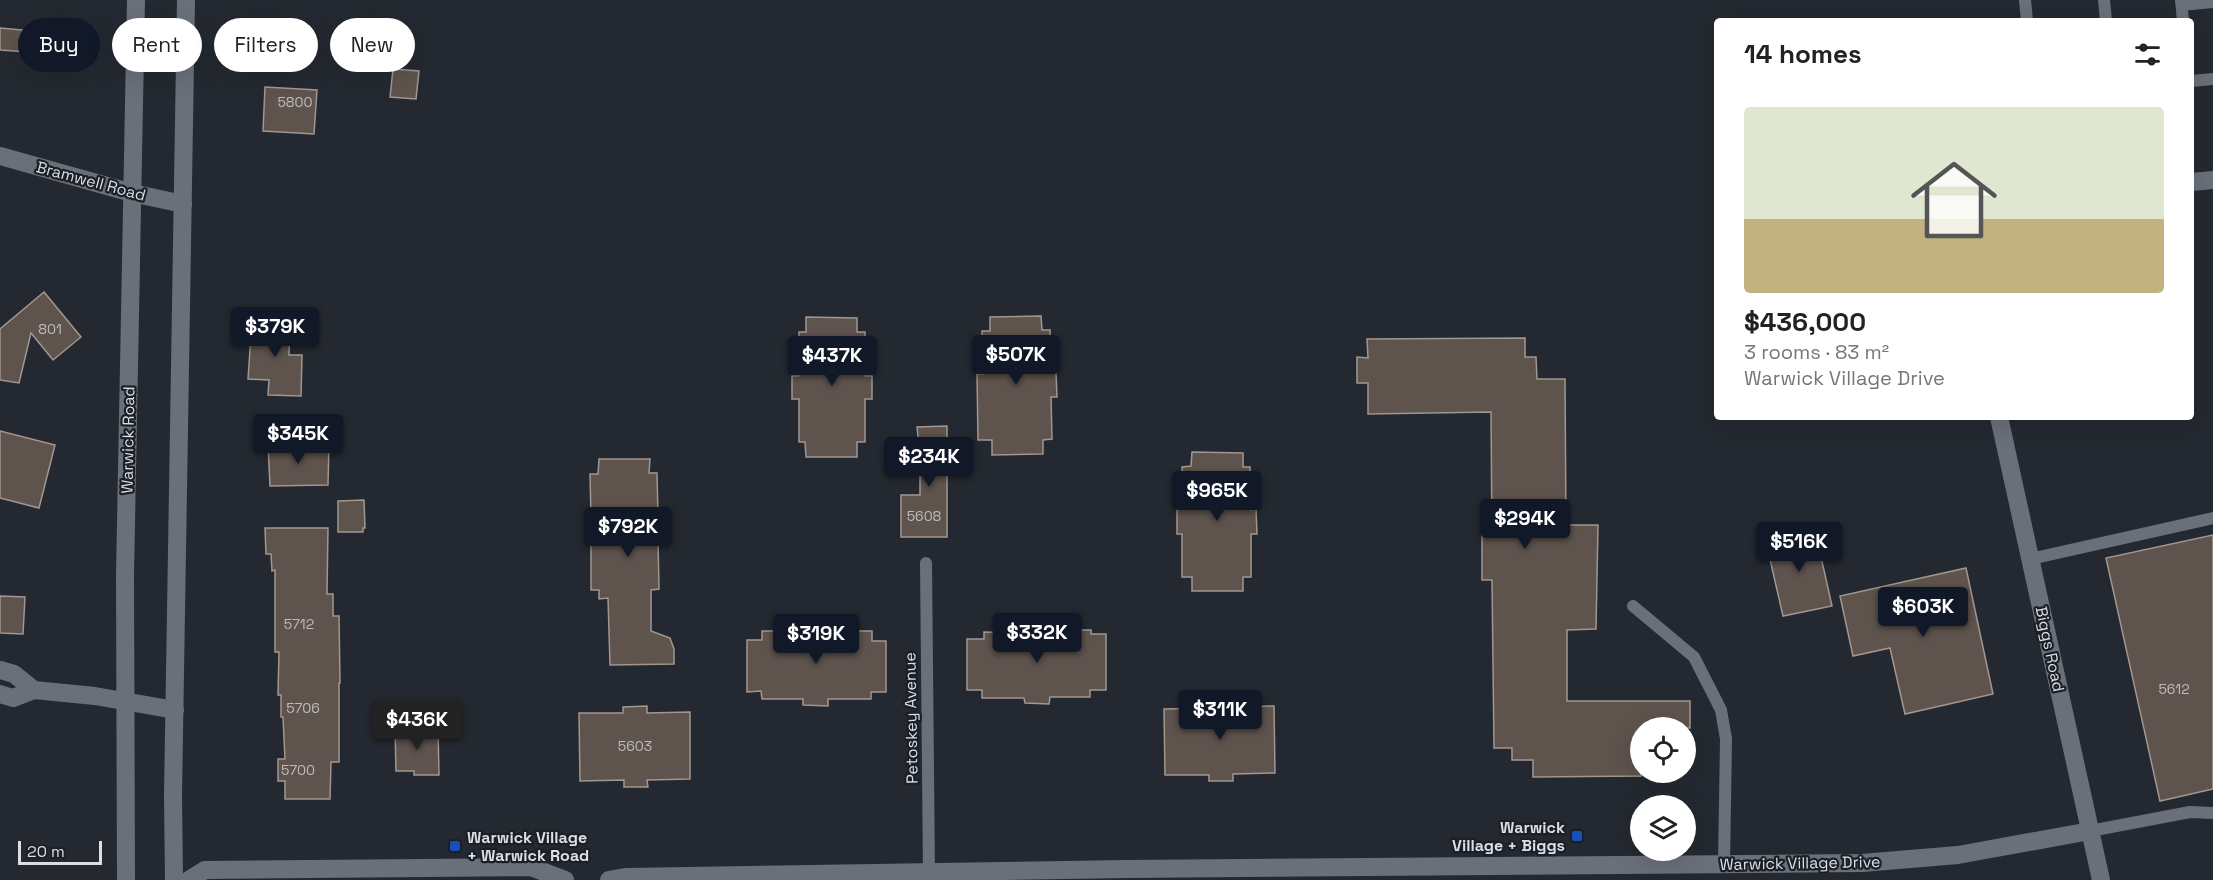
<!DOCTYPE html>
<meta charset="utf-8">
<style>
:root{--surface:#fff;--page:#f6f6f6;--text:#222;--muted:#767676;--accent:#111827}
body{margin:0;font-family:"Space Grotesk",sans-serif;background:var(--page);color:var(--text);height:100vh;display:flex;flex-direction:column;font-size:22px;white-space:nowrap}
*{box-sizing:border-box;margin:0}
p{font-size:20px;color:var(--muted)}
.icon{flex:none;width:33px;height:33px;fill:none;stroke:currentColor;stroke-width:2;stroke-linecap:round;stroke-linejoin:round}
.map{position:relative;flex:1;overflow:hidden}
.side{position:absolute;left:1714px;top:18px;width:480px;height:402px;display:flex;flex-direction:column;background:var(--surface);border-radius:6px;box-shadow:0 6px 24px #0002}
.side>*{flex:none}
.banner{position:absolute;left:18px;top:18px;width:570px;height:54px;display:flex;gap:12px}
.fabs{position:absolute;left:1630px;top:717px;display:grid;gap:12px}
.fabs a{display:grid;place-items:center;width:66px;height:66px;border-radius:50%;background:var(--surface);box-shadow:0 6px 24px #0002;font-size:30px}
.scale{position:absolute;left:18px;bottom:15px;width:84px;box-sizing:border-box;padding-left:6px;border:3px solid #dbdfe4;border-top:0;font-size:16px;line-height:21px;white-space:nowrap;color:#dbdfe4;-webkit-text-stroke:4px #1b1f27;paint-order:stroke}
.price{position:absolute;translate:-50% -51px;padding:0 14px;border-radius:6px;background:var(--accent);color:#fff;font-size:20px;line-height:39px;filter:drop-shadow(0 2px 3px #0008)}
.price::after{content:'';position:absolute;left:50%;top:36px;width:18px;height:14px;margin-left:-9px;background:inherit;clip-path:polygon(0 0,100% 0,50% 100%)}
.price.current{background:#222;color:#fff}
ul{padding:0;list-style:none}
li{display:grid;align-content:center;gap:12px;height:318px;padding:0 30px}
li span{display:grid;place-items:center;height:186px;border-radius:6px;color:#555}
li>.icon{margin-inline-start:auto}
span .icon{width:108px;height:108px;fill:#fffc;stroke-width:1}
li b{font-size:26px}
h2{display:flex;justify-content:space-between;align-items:center;height:72px;padding:0 30px;font-size:26px}
.chip{padding:0 21px;border-radius:27px;background:var(--surface);box-shadow:0 6px 24px #0002;font-size:21px;line-height:54px}
.chip.current{background:var(--accent);color:#fff}
.map>svg:first-child{display:block}
</style>
<div class="map">
<svg width="2213" height="880" viewBox="0 0 2213 880">
<rect width="100%" height="100%" fill="#242931"/>
<g fill="#5e534d" stroke="#a29690" stroke-width="1.5">
<path d="M 0,28 L 44,32 L 42,53 L 0,50 Z"/>
<path d="M 393,69 L 419,71 L 416,99 L 390,97 Z"/>
<path d="M 265,87 L 317,90 L 314,134 L 263,131 Z"/>
<path d="M 44,292 L 81,337 L 53,360 L 31,333 L 19,383 L 0,380 L 0,329 Z"/>
<path d="M 1041,316 L 1042,330 L 1050,330 L 1051,373 L 1056,373 L 1057,397 L 1051,397 L 1052,439 L 1043,440 L 1043,454 L 992,455 L 992,440 L 978,440 L 977,374 L 983,374 L 982,331 L 990,331 L 990,317 Z"/>
<path d="M 806,317 L 857,318 L 857,332 L 865,332 L 865,376 L 872,376 L 872,399 L 865,399 L 865,442 L 857,442 L 857,457 L 806,457 L 805,442 L 799,442 L 799,399 L 792,399 L 792,376 L 799,376 L 799,332 L 806,332 Z"/>
<path d="M 252,320 L 290,322 L 289,355 L 302,355 L 301,396 L 268,395 L 269,380 L 248,379 Z"/>
<path d="M 1525,338 L 1525,357 L 1536,357 L 1537,379 L 1565,379 L 1566,525 L 1598,525 L 1596,629 L 1567,630 L 1567,701 L 1690,701 L 1690,728 L 1641,728 L 1641,776 L 1533,777 L 1533,760 L 1512,760 L 1512,748 L 1494,748 L 1492,580 L 1482,580 L 1482,535 L 1492,535 L 1491,412 L 1368,414 L 1368,383 L 1357,383 L 1357,357 L 1368,358 L 1367,339 Z"/>
<path d="M 947,426 L 947,537 L 901,537 L 901,495 L 920,495 L 920,455 L 917,427 Z"/>
<path d="M 0,431 L 55,445 L 39,508 L 0,498 Z"/>
<path d="M 312,443 L 312,445 L 329,445 L 328,485 L 270,486 L 268,444 Z"/>
<path d="M 1192,452 L 1243,453 L 1243,467 L 1250,467 L 1251,510 L 1256,509 L 1257,534 L 1251,534 L 1251,577 L 1243,577 L 1243,591 L 1192,591 L 1192,577 L 1182,577 L 1182,534 L 1177,534 L 1177,510 L 1182,509 L 1182,467 L 1191,466 Z"/>
<path d="M 599,459 L 650,459 L 649,473 L 657,473 L 658,515 L 664,515 L 664,539 L 658,539 L 659,589 L 651,590 L 651,631 L 670,638 L 674,649 L 674,664 L 610,665 L 608,598 L 599,599 L 599,590 L 591,590 L 591,539 L 585,540 L 585,516 L 591,516 L 590,474 L 598,474 Z"/>
<path d="M 364,500 L 365,528 L 363,528 L 363,532 L 338,532 L 338,501 Z"/>
<path d="M 265,528 L 328,528 L 327,594 L 333,594 L 333,616 L 339,616 L 340,683 L 339,683 L 339,762 L 331,762 L 330,799 L 285,799 L 285,781 L 278,781 L 278,759 L 285,759 L 283,717 L 281,717 L 281,695 L 278,695 L 279,652 L 275,652 L 275,570 L 272,571 L 271,554 L 266,554 Z"/>
<path d="M 1815,530 L 1832,606 L 1783,616 L 1766,542 Z"/>
<path d="M 2213,535 L 2213,789 L 2160,801 L 2106,558 Z"/>
<path d="M 1966,568 L 1993,694 L 1905,714 L 1890,648 L 1853,656 L 1840,596 Z"/>
<path d="M 0,596 L 25,597 L 23,634 L 0,633 Z"/>
<path d="M 1024,625 L 1049,625 L 1048,630 L 1091,630 L 1091,634 L 1106,634 L 1106,690 L 1090,690 L 1090,697 L 1050,697 L 1049,704 L 1025,703 L 1024,698 L 982,698 L 982,690 L 967,690 L 967,639 L 984,639 L 984,632 L 1024,633 Z"/>
<path d="M 803,626 L 829,626 L 828,631 L 872,631 L 872,641 L 886,641 L 886,692 L 871,692 L 871,699 L 828,699 L 828,706 L 803,705 L 803,699 L 762,699 L 761,691 L 747,692 L 747,640 L 762,640 L 762,631 L 804,631 Z"/>
<path d="M 1231,700 L 1232,707 L 1274,706 L 1275,773 L 1233,774 L 1233,781 L 1209,781 L 1209,775 L 1165,775 L 1164,709 L 1207,708 L 1208,701 Z"/>
<path d="M 647,706 L 647,713 L 690,712 L 690,779 L 647,780 L 648,787 L 624,787 L 624,780 L 580,781 L 579,713 L 623,713 L 623,707 Z"/>
<path d="M 395,728 L 438,728 L 439,775 L 414,775 L 414,771 L 396,771 Z"/>
</g>
<g fill="none" stroke-linecap="round" stroke-linejoin="round">
<g stroke="#6a707a" stroke-width="12">
<path d="M 2025,0 L 2027,21"/>
<path d="M 2104,0 L 2106,21"/>
<path d="M 2181,0 L 2183,21"/>
<path d="M 2182,5 L 2213,2"/>
<path d="M 2192,81 L 2213,79"/>
<path d="M 2030,559 L 2213,518"/>
<path d="M 926,563 L 929,874"/>
<path d="M 1633,606 L 1694,657 L 1721,710 L 1726,739 L 1724,865"/>
<path d="M 2090,831 L 2190,812 L 2213,813"/>
</g>
<g stroke="#6a707a" stroke-width="18">
<path d="M 0,156 L 132,193 L 183,204"/>
<path d="M 2192,182 L 2213,180"/>
<path d="M 1999,417 L 2101,880"/>
<path d="M 0,670 L 14,674 L 34,690 L 95,696 L 175,710"/>
<path d="M 0,694 L 13,698 L 34,690"/>
<path d="M 189,880 L 205,870 L 531,867 L 565,880"/>
<path d="M 609,880 L 627,877 L 1127,869 L 1862,863 L 1958,855 L 2090,831"/>
</g>
<g stroke="#6a707a" stroke-width="18">
<path d="M 126,880 L 125,575 L 136,0"/>
<path d="M 174,880 L 173,795 L 186,0"/>
</g>
</g>
<g fill="#1a4fb4" stroke="#1b1f27" stroke-width="2">
<rect x="1571" y="830" width="12" height="12" rx="3"/>
<rect x="449" y="840" width="12" height="12" rx="3"/>
</g>
<g text-anchor="middle" dominant-baseline="central" stroke-width="4.5" stroke-linejoin="round" paint-order="stroke">
<g font-size="14" fill="#bcbcbe">
<text x="295" y="102">5800</text>
<text x="50" y="329">801</text>
<text x="924" y="516">5608</text>
<text x="299" y="624">5712</text>
<text x="2174" y="689">5612</text>
<text x="303" y="708">5706</text>
<text x="635" y="746">5603</text>
<text x="298" y="770">5700</text>
</g>
<g font-size="16" fill="#dbdfe4" stroke="#1b1f27">
<text transform="translate(91 181) rotate(15)">Bramwell Road</text>
<text transform="translate(128 440) rotate(-89)">Warwick Road</text>
<text transform="translate(2050 649) rotate(78)">Biggs Road</text>
<text transform="translate(911 718) rotate(-91)">Petoskey Avenue</text>
<text transform="translate(1800 863) rotate(-1)">Warwick Village Drive</text>
</g>
<g font-size="16" font-weight="bold" fill="#dbdfe4" stroke="#1b1f27" text-anchor="end">
<text x="1565" y="827">Warwick<tspan x="1565" dy="18">Village + Biggs</tspan></text>
<text x="467" y="837" text-anchor="start">Warwick Village<tspan x="467" dy="18">+ Warwick Road</tspan></text>
</g>
</g>
</svg>
<div class="fabs">
<a><svg class="icon" aria-label="locate" viewBox="0 0 24 24"><circle cx="12" cy="12" r="6"/><path d="M12 2v4M12 18v4M2 12h4M18 12h4"/></svg></a>
<a><svg class="icon" aria-label="layers" viewBox="0 0 24 24"><path d="M12 4l9 5-9 5-9-5zM3 14l9 5 9-5"/></svg></a>
</div>
<div class="scale">20 m</div>
<b class="price" style="left:275px;top:358px">$379K</b>
<b class="price" style="left:1016px;top:386px">$507K</b>
<b class="price" style="left:832px;top:387px">$437K</b>
<b class="price" style="left:298px;top:465px">$345K</b>
<b class="price" style="left:929px;top:488px">$234K</b>
<b class="price" style="left:1217px;top:522px">$965K</b>
<b class="price" style="left:1525px;top:550px">$294K</b>
<b class="price" style="left:628px;top:558px">$792K</b>
<b class="price" style="left:1799px;top:573px">$516K</b>
<b class="price" style="left:1923px;top:638px">$603K</b>
<b class="price" style="left:1037px;top:664px">$332K</b>
<b class="price" style="left:816px;top:665px">$319K</b>
<b class="price" style="left:1220px;top:741px">$311K</b>
<b class="price current" style="left:417px;top:751px">$436K</b>
<div class="banner">
<a class="chip current">Buy</a>
<a class="chip">Rent</a>
<a class="chip">Filters</a>
<a class="chip">New</a>
</div>
<section class="side">
<h2>14 homes<svg class="icon" aria-label="filters" viewBox="0 0 24 24"><path d="M4 7h16M4 17h16"/><circle cx="9" cy="7" r="2"/><circle cx="15" cy="17" r="2"/></svg></h2>
<ul>
<li><span style="background:linear-gradient(#dfe7d0 60%,#c2b280 0)"><svg class="icon" aria-label="home" viewBox="0 0 24 24"><path d="M3 11l9-7 9 7M6 9v11h12V9"/></svg></span><div><b>$436,000</b><p>3 rooms · 83 m²</p><p>Warwick Village Drive</p></div></li>
</ul>
</section>
</div>
